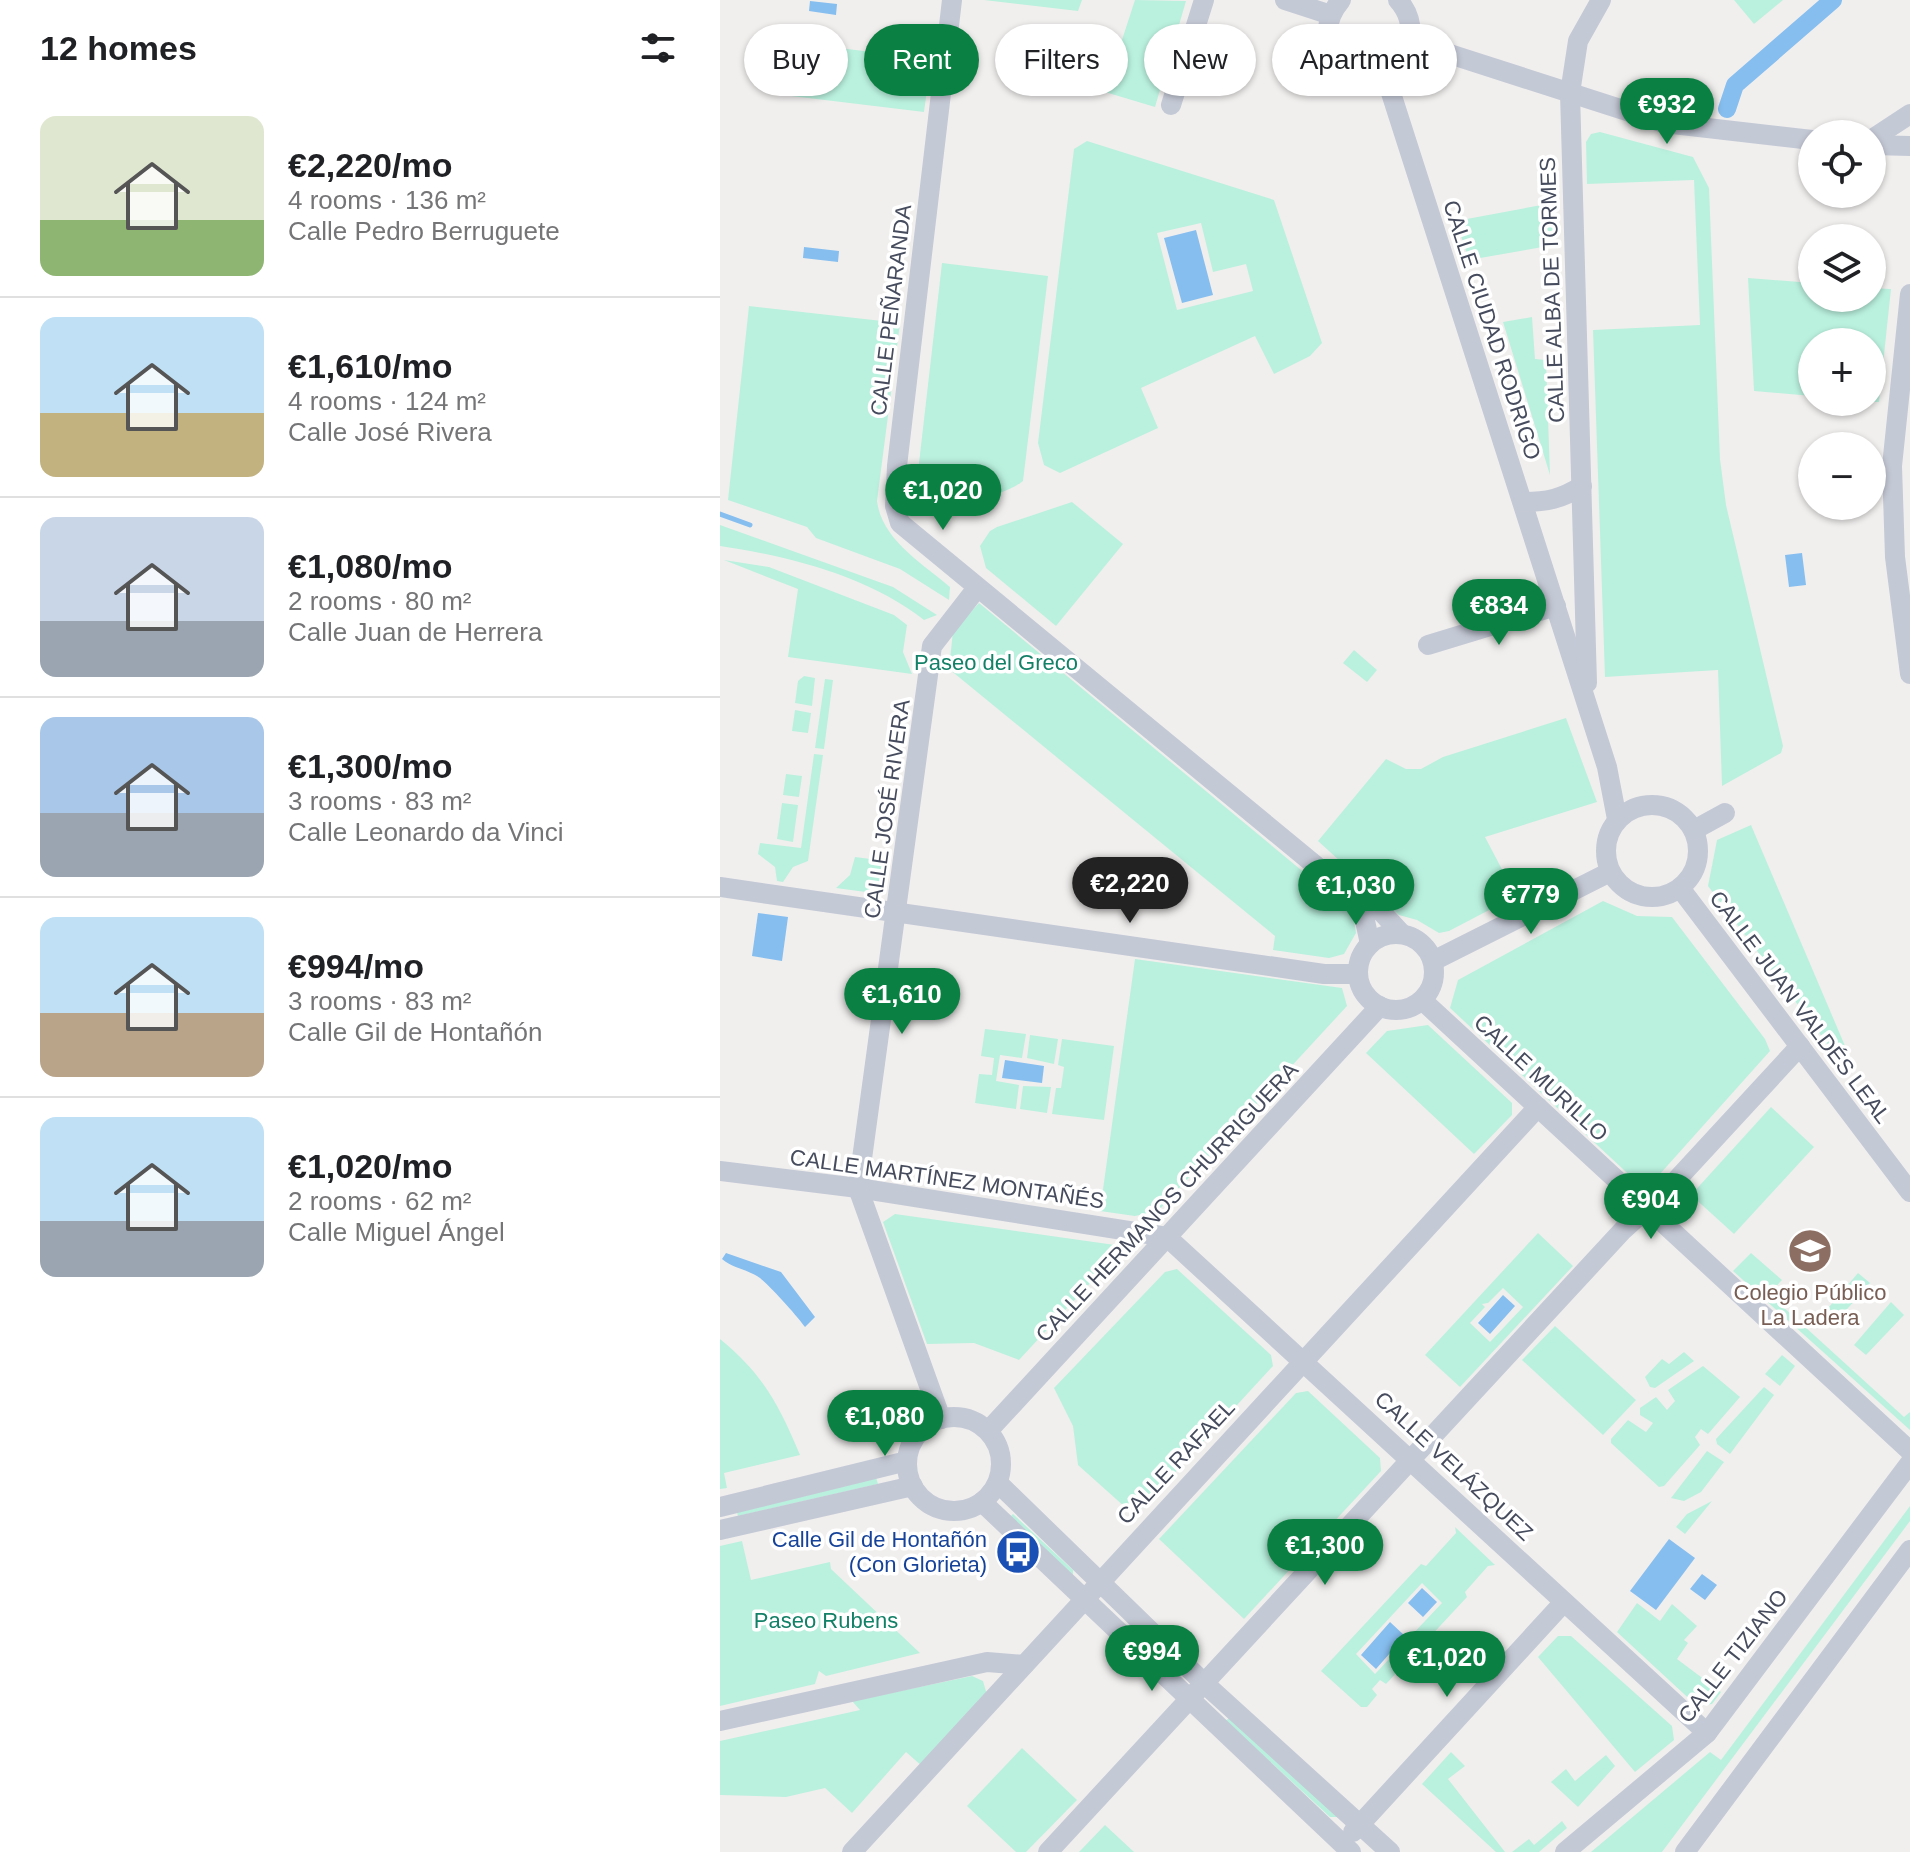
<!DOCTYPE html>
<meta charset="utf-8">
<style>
:root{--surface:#fff;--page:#f6f6f6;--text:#202124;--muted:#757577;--line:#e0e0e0;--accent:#0b8043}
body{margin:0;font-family:Arial,sans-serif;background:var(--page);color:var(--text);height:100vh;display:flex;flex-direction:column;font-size:30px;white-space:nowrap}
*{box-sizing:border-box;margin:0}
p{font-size:26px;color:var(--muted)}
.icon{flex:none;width:44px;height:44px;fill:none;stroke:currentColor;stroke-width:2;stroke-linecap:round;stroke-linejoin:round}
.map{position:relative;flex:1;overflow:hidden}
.panel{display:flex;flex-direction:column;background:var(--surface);width:720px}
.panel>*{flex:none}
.banner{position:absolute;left:24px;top:24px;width:760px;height:72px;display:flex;gap:16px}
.fabs{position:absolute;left:1078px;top:120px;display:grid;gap:16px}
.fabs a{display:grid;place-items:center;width:88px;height:88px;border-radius:50%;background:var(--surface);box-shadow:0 2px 6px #0004;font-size:40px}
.price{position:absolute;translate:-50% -68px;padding:0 18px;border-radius:28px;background:var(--accent);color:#fff;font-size:26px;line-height:52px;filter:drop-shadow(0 2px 4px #0008)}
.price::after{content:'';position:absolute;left:50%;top:48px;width:24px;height:18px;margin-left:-12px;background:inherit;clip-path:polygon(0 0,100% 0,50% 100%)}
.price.active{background:#222;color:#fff}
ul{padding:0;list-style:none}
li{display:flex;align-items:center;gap:24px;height:200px;padding:0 40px}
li+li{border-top:2px solid var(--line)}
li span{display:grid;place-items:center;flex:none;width:224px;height:160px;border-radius:16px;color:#555}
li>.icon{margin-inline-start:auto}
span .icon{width:96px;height:96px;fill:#fffc;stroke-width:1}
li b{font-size:34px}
h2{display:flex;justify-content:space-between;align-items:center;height:96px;padding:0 40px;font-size:34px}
.tag{padding:0 28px;border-radius:36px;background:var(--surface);box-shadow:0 2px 6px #0004;font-size:28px;line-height:72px}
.tag.active{background:var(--accent);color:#fff}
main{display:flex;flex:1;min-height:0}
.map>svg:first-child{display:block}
</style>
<main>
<section class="panel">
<h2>12 homes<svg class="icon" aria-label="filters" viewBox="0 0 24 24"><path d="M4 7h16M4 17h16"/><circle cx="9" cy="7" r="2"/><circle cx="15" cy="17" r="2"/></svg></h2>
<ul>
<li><span style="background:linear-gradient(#dfe7d0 65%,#8fb573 0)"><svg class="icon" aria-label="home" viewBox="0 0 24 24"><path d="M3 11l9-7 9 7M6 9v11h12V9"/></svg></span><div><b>€2,220/mo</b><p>4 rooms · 136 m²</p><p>Calle Pedro Berruguete</p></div></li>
<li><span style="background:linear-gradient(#bfe0f5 60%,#c2b280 0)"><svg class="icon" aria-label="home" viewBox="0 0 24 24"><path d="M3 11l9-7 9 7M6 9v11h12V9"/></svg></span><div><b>€1,610/mo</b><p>4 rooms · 124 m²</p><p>Calle José Rivera</p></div></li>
<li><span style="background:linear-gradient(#c9d6e8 65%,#9aa5b1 0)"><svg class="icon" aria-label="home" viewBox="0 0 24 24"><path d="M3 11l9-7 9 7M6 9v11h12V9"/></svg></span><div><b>€1,080/mo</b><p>2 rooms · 80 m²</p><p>Calle Juan de Herrera</p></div></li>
<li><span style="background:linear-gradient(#a9c7e8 60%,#9aa5b1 0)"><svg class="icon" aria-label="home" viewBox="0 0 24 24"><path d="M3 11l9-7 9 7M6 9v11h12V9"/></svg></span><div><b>€1,300/mo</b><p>3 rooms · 83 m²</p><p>Calle Leonardo da Vinci</p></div></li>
<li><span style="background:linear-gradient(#bfe0f5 60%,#b9a48a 0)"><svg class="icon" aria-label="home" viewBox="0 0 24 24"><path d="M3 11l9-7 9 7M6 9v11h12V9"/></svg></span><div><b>€994/mo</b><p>3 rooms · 83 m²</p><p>Calle Gil de Hontañón</p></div></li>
<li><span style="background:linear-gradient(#bfe0f5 65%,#9aa5b1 0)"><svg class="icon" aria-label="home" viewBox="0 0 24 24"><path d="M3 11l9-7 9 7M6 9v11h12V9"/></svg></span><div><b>€1,020/mo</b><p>2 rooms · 62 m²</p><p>Calle Miguel Ángel</p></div></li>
</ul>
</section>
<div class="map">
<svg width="1190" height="1852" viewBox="0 0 1190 1852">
<rect width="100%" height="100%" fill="#f1efee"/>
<g fill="#baf1de" fill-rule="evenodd">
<path d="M 264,0 L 362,0 L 358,11 Z"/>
<path d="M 415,0 L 466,1 L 435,107 L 385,92 Z"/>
<path d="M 1014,0 L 1063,0 L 1034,24 Z"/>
<path d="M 60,41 L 211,59 L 204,112 L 55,94 Z"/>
<path d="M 880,132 L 973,157 L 989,188 L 1000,459 L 1006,505 L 1063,746 L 1061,753 L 1002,786 L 998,670 L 885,677 L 873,330 L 980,325 L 974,180 L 867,184 L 866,142 L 871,134 Z"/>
<path d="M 367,141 L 554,200 L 602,343 L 590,356 L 554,374 L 535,336 L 421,388 L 438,428 L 340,473 L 324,465 L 318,443 L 354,149 ZM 481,223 L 493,272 L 526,264 L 533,291 L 457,310 L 437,233 Z"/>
<path d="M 832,203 L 834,245 L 749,260 L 736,221 Z"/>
<path d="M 222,263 L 328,276 L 303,481 C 292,491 233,511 218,510 C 206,508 201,499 196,489 Z"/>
<path d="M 1028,278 L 1092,283 L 1092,298 L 1152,298 L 1152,288 L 1171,289 L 1159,402 L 1152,402 L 1152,342 L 1092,342 L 1092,396 L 1034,391 Z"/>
<path d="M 29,306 L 180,323 L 157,501 C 162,540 202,563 230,587 L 229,600 L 180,569 L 96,538 L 87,527 L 8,500 Z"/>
<path d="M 812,317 L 815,359 L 826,360 L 830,475 L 783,322 Z"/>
<path d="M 352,502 L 403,544 L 336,626 L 266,568 L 260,546 L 270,531 L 277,527 Z"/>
<path d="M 0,525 L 173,587 L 217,615 L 204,620 C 148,576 69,556 0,546 Z"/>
<path d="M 4,560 L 49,567 L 174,615 L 187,625 L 183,652 L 192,674 L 68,657 L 78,589 Z"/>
<path d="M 259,603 L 633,913 L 636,933 L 624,954 L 609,958 L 553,950 L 555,936 L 229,669 L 233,631 Z"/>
<path d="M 634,650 L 657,670 L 647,682 L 623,663 Z"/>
<path d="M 84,676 L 95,678 L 92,706 L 75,703 L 78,681 Z"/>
<path d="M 105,679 L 113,680 L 104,749 L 95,748 Z"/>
<path d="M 75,710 L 91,713 L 88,733 L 72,731 Z"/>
<path d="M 846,718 L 877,802 L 765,837 L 796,896 L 729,931 L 719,933 L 697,920 L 679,915 L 598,841 L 666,759 L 686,769 L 701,769 L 723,757 Z"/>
<path d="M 94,754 L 103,755 L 88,861 L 73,867 L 63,882 L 57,881 L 55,867 L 38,854 L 40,843 L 81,848 Z"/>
<path d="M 66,774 L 82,776 L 79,797 L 63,795 Z"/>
<path d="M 62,803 L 78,805 L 73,842 L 57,839 Z"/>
<path d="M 1031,825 L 1134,1067 L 1128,1071 L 988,886 L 997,840 Z"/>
<path d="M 135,857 L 166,861 L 162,887 L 153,893 L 116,888 L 130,875 Z"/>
<path d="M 883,901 L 917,916 L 952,917 L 1045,1039 L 1050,1051 L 931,1184 L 919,1184 L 730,1008 L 738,980 Z"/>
<path d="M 415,959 L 622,988 L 627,1006 L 438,1211 L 415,1216 L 380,1211 Z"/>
<path d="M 708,1025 L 792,1103 L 792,1115 L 754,1154 L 646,1053 L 667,1031 Z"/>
<path d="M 265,1029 L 306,1034 L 302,1058 L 280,1055 L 276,1081 L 299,1085 L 296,1109 L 255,1103 L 259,1074 L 272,1075 L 274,1058 L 261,1056 Z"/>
<path d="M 310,1035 L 338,1039 L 334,1064 L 307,1058 Z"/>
<path d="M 342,1039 L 394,1046 L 384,1120 L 332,1114 L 336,1088 L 341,1088 L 344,1067 L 338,1065 Z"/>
<path d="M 303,1086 L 331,1087 L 327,1113 L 300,1109 Z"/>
<path d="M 1051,1107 L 1094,1147 L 1014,1234 L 971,1195 Z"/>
<path d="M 175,1214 L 395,1245 L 398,1253 L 299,1360 L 254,1343 L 207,1344 L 163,1222 Z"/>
<path d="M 818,1233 L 853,1266 L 740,1387 L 705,1355 ZM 783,1288 L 803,1307 L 770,1342 L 750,1323 L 765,1307 L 762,1304 L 768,1303 Z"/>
<path d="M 1031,1253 L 1062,1280 L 1049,1294 L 1184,1417 L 1190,1412 L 1190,1430 L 1013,1271 Z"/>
<path d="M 457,1269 L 551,1355 L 553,1366 L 415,1516 L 358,1465 L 353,1426 L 334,1388 L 445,1272 Z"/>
<path d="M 1138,1273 L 1150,1283 L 1114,1324 L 1103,1314 Z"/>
<path d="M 1171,1302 L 1184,1315 L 1146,1355 L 1134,1345 Z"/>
<path d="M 835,1326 L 916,1400 L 883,1435 L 802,1360 Z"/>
<path d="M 0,1339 C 43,1374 59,1405 80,1455 L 4,1473 L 7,1488 L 0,1489 Z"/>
<path d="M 964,1352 L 974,1361 L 935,1388 L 930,1387 L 925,1377 L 942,1359 L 949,1364 Z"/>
<path d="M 1062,1355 L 1075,1366 L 1060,1386 L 1045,1374 Z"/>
<path d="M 983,1366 L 1020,1397 L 988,1434 L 981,1429 L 975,1437 L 980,1445 L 944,1486 L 939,1487 L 891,1443 L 891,1439 L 908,1420 L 926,1432 L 933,1423 L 920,1415 L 920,1408 L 936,1397 L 947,1410 L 955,1401 L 948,1390 Z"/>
<path d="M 1044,1387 L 1054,1395 L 1010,1454 L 997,1444 L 996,1439 Z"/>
<path d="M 588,1391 L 660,1458 L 661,1471 L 524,1619 L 439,1539 L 576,1393 Z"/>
<path d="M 987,1451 L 1004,1462 L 981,1492 L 964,1501 L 951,1498 Z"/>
<path d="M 156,1477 L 158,1484 L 18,1516 L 16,1509 Z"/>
<path d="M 992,1501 L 965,1534 L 956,1527 L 967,1514 Z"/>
<path d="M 1190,1506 L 1190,1521 L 942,1852 L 871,1852 L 990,1752 L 1001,1760 Z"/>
<path d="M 293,1514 L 353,1570 L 353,1575 L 288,1519 Z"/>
<path d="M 735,1527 L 775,1565 L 768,1566 L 745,1592 L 747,1597 L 666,1684 L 660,1680 L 652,1689 L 657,1695 L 647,1707 L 641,1707 L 601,1671 L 701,1564 L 706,1566 L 736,1533 ZM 702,1583 L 722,1603 L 655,1674 L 636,1654 Z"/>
<path d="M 22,1541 L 31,1580 L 110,1562 L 111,1569 L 200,1653 L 106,1676 L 99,1671 L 95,1684 L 0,1706 L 0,1546 Z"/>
<path d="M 917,1603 L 940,1621 L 952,1604 L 977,1626 L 964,1640 L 968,1643 L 957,1659 L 1001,1692 L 992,1704 L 977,1706 L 897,1632 Z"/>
<path d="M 838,1636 L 851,1636 L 952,1726 L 954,1740 L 915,1772 L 818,1657 Z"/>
<path d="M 252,1676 L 263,1681 L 267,1695 L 203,1767 L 186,1752 L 132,1813 L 105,1788 L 66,1797 L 0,1795 L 0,1741 L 140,1710 L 132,1701 Z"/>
<path d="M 511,1715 L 617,1815 L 617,1817 L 610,1817 L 506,1721 Z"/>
<path d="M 302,1748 L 357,1800 L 306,1852 L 296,1852 L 247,1806 Z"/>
<path d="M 731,1752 L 745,1766 L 728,1779 L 785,1852 L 776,1852 L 702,1784 Z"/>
<path d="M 886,1755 L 895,1766 L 858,1807 L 831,1782 L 846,1769 L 855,1781 Z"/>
<path d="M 842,1821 L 847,1828 L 819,1852 L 792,1852 L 809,1839 L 814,1845 Z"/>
<path d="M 385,1825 L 414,1852 L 359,1852 Z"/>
</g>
<g fill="#86beef">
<path d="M 90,1 L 117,4 L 116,15 L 89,11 Z"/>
<path d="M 476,230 L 493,295 L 462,303 L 444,238 Z"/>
<path d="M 84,247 L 119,251 L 118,262 L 83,258 Z"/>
<path d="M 1082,553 L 1086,585 L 1069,587 L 1065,555 Z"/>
<path d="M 38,913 L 68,917 L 62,961 L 32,956 Z"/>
<path d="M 285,1060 L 324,1066 L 322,1083 L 282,1078 Z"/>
<path d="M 6,1253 L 61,1272 L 95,1317 L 85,1327 C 78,1317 46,1281 37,1276 C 25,1269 13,1268 2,1259 Z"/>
<path d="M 783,1295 L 795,1306 L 770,1334 L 758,1323 Z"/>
<path d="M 949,1539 L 975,1558 L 936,1610 L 910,1591 Z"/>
<path d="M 982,1574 L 997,1585 L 985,1600 L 970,1589 Z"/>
<path d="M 702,1588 L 717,1602 L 703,1617 L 688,1603 Z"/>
<path d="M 670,1622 L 685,1636 L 656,1669 L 641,1655 Z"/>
</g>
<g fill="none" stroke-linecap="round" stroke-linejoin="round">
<path stroke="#86beef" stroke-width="5" d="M 0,514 L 30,525"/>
<path stroke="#86beef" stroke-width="18" d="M 1007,109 L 1015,85 L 1113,0"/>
<g stroke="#c4c9d6" stroke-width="20">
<path d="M 232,0 L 177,466 L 175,506 L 180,523 L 629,893 L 655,905 L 682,934"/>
<path d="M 565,0 L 611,15"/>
<path d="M 621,0 C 574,56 670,102 689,40 C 693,26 688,11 678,0"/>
<path d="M 689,41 L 944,123 L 1092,140"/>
<path d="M 663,68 L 887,767 L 897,819"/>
<path d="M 451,105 L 484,0"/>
<path d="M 1152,139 L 1190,114"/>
<path d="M 1152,145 L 1190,146"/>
<path d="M 1190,294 L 1172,466 L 1175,557 L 1190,674"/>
<path d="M 803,502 C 827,502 841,499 862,486"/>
<path d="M 708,645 L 836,606"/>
<path d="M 867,683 L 850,93 L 858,41 L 881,0"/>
<circle cx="932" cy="851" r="46"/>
<path d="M 974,830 L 1005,813"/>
<path d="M 0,887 L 604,974 L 638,974"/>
<path d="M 960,888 L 1190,1192"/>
<path d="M 629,893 L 644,916 L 650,944"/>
<circle cx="676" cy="972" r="38"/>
<path d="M 713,961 L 890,872"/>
<path d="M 702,1000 L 1190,1451"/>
<path d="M 0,1171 L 138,1188 L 447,1237 L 987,1733"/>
<circle cx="234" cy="1464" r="47"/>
<path d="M 221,1419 L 138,1188 L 212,646 L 257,588"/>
<path d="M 268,1431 L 660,1006"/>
<path d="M 278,1483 L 485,1684 L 670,1852"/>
<path d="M 262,1502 L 631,1852"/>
<path d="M 0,1507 L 187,1461"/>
<path d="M 0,1530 L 193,1486"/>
<path d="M 0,1721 L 267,1662 L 304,1665"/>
<path d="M 633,1832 L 844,1602"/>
<path d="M 132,1852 L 818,1107"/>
<path d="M 328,1852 L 903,1230 L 949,1188 L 1080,1046"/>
<path d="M 845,1852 L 987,1733 L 1190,1463"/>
<path d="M 965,1852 L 1190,1550"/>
</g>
</g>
<defs>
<g id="school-disc" transform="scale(2.3)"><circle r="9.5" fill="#8d6e63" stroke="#fff"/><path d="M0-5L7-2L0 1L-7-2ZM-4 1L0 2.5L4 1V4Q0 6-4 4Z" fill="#fff"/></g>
<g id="bus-disc" transform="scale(2.3)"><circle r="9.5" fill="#1a4fb4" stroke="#fff"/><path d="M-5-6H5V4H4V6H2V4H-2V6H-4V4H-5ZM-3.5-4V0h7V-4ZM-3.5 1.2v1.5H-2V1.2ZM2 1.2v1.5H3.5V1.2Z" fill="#fff"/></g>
</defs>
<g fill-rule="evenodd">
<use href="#school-disc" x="1090" y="1251"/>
<use href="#bus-disc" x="298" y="1552"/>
</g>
<g text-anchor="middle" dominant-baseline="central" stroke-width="7" stroke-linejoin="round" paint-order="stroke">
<g font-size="22" fill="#464c5d" stroke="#fff">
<text transform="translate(832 290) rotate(-92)">CALLE ALBA DE TORMES</text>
<text transform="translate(171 310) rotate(-83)">CALLE PEÑARANDA</text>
<text transform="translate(772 330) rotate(72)">CALLE CIUDAD RODRIGO</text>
<text transform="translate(167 809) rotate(-82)">CALLE JOSÉ RIVERA</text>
<text transform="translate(1080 1007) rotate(53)">CALLE JUAN VALDÉS LEAL</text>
<text transform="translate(821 1078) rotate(43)">CALLE MURILLO</text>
<text transform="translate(227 1179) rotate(8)">CALLE MARTÍNEZ MONTAÑÉS</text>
<text transform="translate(447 1202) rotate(-47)">CALLE HERMANOS CHURRIGUERA</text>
<text transform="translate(456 1462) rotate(-47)">CALLE RAFAEL</text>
<text transform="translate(734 1466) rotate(43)">CALLE VELÁZQUEZ</text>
<text transform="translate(1013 1656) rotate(-52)">CALLE TIZIANO</text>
</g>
<g font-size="22" fill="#138167" stroke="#fff">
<text x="276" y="662">Paseo del Greco</text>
<text x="106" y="1620">Paseo Rubens</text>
</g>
<g font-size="22" fill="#785e54" stroke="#fff">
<text x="1090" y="1292">Colegio Público<tspan x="1090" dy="25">La Ladera</tspan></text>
</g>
<g font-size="22" fill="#164399" stroke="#fff" text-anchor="end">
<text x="267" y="1539">Calle Gil de Hontañón<tspan x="267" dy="25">(Con Glorieta)</tspan></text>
</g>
</g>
</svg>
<div class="fabs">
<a><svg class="icon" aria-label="locate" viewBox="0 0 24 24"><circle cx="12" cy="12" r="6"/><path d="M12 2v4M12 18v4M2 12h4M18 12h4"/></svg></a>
<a><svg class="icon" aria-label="layers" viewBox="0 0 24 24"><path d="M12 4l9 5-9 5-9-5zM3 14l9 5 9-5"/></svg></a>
<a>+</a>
<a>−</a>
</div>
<b class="price" style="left:947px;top:146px">€932</b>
<b class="price" style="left:223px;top:532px">€1,020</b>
<b class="price" style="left:779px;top:647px">€834</b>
<b class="price active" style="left:410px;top:925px">€2,220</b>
<b class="price" style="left:636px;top:927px">€1,030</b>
<b class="price" style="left:811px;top:936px">€779</b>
<b class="price" style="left:182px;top:1036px">€1,610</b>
<b class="price" style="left:931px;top:1241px">€904</b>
<b class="price" style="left:165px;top:1458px">€1,080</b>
<b class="price" style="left:605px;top:1587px">€1,300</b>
<b class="price" style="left:432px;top:1693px">€994</b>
<b class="price" style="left:727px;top:1699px">€1,020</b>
<div class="banner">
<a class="tag">Buy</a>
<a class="tag active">Rent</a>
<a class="tag">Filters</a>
<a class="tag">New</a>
<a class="tag">Apartment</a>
</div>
</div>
</main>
